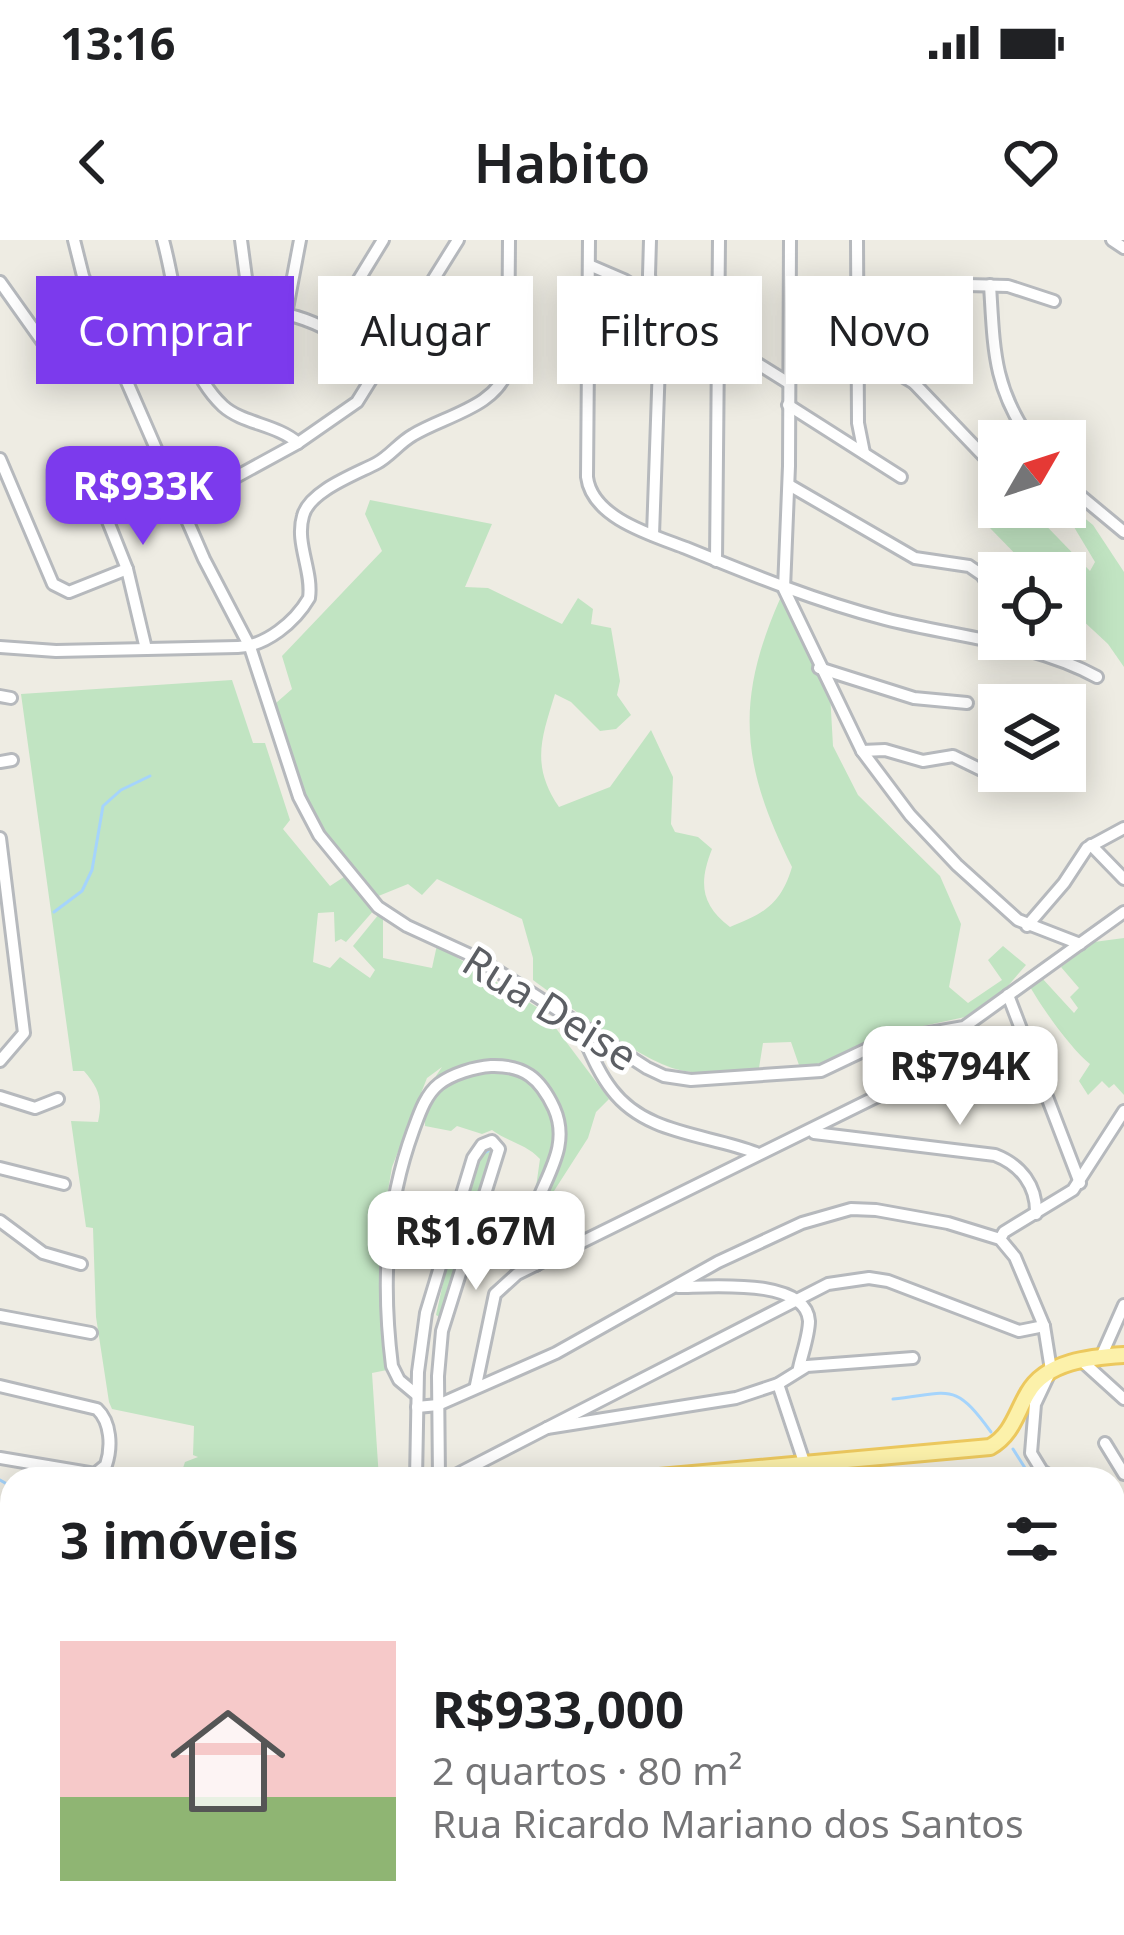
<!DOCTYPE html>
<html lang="pt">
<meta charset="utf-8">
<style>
:root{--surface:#fff;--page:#f2f2f2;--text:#202124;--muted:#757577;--accent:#7c3aed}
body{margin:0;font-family:"Noto Sans",sans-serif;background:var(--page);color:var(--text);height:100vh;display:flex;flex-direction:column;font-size:45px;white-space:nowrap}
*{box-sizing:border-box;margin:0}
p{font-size:39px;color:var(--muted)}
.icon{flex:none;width:66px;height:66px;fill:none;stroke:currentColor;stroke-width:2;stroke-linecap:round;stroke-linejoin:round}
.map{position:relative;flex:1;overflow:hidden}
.panel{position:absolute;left:0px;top:1227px;width:1125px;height:468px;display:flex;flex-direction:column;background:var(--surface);border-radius:36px 36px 0 0;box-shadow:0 6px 30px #0003}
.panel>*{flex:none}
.top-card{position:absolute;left:36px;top:36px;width:1053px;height:108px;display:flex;gap:24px}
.needle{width:78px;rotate:51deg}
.fabs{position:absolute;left:978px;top:180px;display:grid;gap:24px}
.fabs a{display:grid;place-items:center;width:108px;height:108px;border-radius:0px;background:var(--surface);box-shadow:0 6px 30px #0003;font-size:60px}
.price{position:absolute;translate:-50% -102px;padding:0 27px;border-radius:24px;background:#fff;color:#222;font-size:39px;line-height:78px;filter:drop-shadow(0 3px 6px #0008)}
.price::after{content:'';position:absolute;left:50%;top:72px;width:36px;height:27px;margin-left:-18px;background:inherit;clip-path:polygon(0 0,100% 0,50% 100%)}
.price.selected{background:var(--accent);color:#fff}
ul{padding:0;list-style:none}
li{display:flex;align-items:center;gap:36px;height:300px;padding:0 60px}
li span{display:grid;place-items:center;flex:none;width:336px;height:240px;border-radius:0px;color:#555}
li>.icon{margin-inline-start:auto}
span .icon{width:144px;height:144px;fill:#fffc;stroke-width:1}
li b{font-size:51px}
h2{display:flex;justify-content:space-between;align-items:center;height:144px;padding:0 60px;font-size:51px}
.tag{padding:0 42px;border-radius:0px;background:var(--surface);box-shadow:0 6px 30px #0003;font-size:42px;line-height:108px}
.tag.selected{background:var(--accent);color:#fff}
.status{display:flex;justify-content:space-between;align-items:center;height:84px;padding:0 60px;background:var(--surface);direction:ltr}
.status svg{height:33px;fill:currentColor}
header{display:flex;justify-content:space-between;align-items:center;height:156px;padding:0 60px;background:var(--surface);font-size:54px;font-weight:600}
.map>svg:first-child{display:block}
</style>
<div class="status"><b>13:16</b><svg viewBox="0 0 49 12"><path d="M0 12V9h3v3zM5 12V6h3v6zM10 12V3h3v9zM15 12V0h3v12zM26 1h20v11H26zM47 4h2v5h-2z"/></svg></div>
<header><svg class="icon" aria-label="back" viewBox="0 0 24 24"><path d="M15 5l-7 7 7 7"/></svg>Habito<svg class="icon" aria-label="heart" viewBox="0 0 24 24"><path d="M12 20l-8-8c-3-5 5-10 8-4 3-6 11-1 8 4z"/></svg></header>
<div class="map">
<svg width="1124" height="1695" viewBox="0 0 1124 1695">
<rect width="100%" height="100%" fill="#eeece3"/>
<g fill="#c1e4c2">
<path d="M 996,259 L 999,267 L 1029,268 L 1090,331 L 1095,322 L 1062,267 L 1065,262 L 1093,285 L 1124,332 L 1124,427 L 1108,404 L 1065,364 L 1065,333 L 1034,333 L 989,287 Z"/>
<path d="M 370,260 L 492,284 L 465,347 L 488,348 L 562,384 L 578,358 L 593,369 L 591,384 L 611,388 L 620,441 L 617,455 L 631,475 L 616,489 L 600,491 L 571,462 L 555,454 C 541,499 531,526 559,567 L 610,547 L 651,490 L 673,537 L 671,584 L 675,592 L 698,597 L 712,609 C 699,642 700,664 730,687 C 765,673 781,664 792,627 C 742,527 734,463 780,359 L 790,364 L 830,453 L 833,506 L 858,555 L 940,636 L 961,684 L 949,747 L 968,763 L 1002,740 L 988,720 L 1003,706 L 1026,725 L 1007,747 L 965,777 L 876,796 L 833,820 L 800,828 L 791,802 L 763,803 L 759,828 C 732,834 699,836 672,828 C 630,813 570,767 533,740 L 533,718 L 522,679 L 437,639 L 422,655 L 408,644 L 376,657 L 314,580 L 296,538 L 276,463 L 292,449 L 282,416 L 382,311 L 365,274 Z"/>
<path d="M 232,440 L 253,503 L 265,503 L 290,580 L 283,589 L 330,646 L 347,635 L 375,669 L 346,702 L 341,699 L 335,702 L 334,672 L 318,673 L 313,722 L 330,728 L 340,717 L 370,738 L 375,730 L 353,706 L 379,674 L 383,677 L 383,718 L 432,728 L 437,705 L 543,771 L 609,859 L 596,872 L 588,898 L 545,965 L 535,954 L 540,919 C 526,904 508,902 492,890 L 482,894 L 457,886 L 451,891 L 425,886 L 425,852 L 442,827 L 427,838 L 392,927 L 378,1010 L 387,1130 L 372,1133 L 379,1239 L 185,1239 L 182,1231 L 185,1222 L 198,1217 L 193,1215 L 194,1186 L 112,1169 L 109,1162 L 96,1077 L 93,988 L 86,987 L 71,881 L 98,882 C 103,860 99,848 84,831 L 73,831 L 21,454 Z"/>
<path d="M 1124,698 L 1124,855 L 1114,844 L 1109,848 L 1102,841 L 1088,855 L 1079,841 L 1090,824 C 1071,809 1042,768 1029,745 L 1041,737 L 1074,773 L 1078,768 L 1070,757 L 1079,748 L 1061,727 L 1094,702 Z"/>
<path d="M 492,906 L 493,913 L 441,1078 L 436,1075 L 451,1007 L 483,908 Z"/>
<path d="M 0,1296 L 12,1300 L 12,1508 L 0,1511 Z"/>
</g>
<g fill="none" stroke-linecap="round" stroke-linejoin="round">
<g stroke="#a5d4fc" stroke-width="3">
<path d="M 54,672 L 82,651 L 92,630 L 103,566 L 121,550 L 150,536"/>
<path d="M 482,914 L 488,911"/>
<path d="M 893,1159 C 951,1153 954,1141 991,1192"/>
<path d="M 1013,1209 L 1032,1239"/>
<path d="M 0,1240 L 12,1247"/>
<path d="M 7,1301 L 12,1308"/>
</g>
<g stroke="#b6b9bd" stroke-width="16">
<g id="minor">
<path d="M 74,0 L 83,36 L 117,119 L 204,319 L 250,407 L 299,557 L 319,595 L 378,667 L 407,686 L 479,719 L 647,828 L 664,836 L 691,840 L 821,831 L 884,801 L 964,787 L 1124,672"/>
<path d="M 163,0 C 178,54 179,125 223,166 C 243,184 276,184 298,203"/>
<path d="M 241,0 L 248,53 L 259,73 C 272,78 284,73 297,77 C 328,86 356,107 384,124"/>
<path d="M 589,0 L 587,237 C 592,278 652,295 686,308 C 752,335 816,361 885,379 C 955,397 1033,402 1097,437"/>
<path d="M 650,0 L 649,35 L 660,95 L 653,295"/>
<path d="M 790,0 L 789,226 L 784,349 L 862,511 L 910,575 L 957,625 L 1018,680 L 1080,704"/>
<path d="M 857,0 L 858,183 L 864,213"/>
<path d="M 1112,0 L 1124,8"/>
<path d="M 589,25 L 624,40 L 787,142"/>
<path d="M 0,42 L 42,101"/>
<path d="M 990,45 C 994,109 993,147 1031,201"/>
<path d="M 286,74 L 300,0"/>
<path d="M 328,90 L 383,0"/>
<path d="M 117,119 L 184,101 L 259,73"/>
<path d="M 858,130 L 894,131 L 914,143 L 999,232"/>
<path d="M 914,143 L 921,125 L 925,44 L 1008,46 L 1054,61"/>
<path d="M 788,165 L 901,237"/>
<path d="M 0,219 L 53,344 L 69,352 L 127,329"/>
<path d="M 86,226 L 127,329 L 146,409"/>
<path d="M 1065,243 L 1124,292"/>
<path d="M 789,245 L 915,318 L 969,326 L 982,335 L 999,360"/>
<path d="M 181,267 L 298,203 L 357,162 L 458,0"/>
<path d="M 716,321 L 719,0"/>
<path d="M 0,407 L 56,411 L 238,407 C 266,406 295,382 309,358 C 313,331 295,303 303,276 C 309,251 356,234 377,223 C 390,216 399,203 413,195 C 444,176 497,167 508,128 L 509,0"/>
<path d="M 819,428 L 914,458 L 967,463"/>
<path d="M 0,456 L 11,458"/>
<path d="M 862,511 L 885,510 L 923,521 L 953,516 L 994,536"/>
<path d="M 0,522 L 12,520"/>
<path d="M 0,598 L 24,793 L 0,821"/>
<path d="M 1091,605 L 1124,639"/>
<path d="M 1027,686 L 1064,643 L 1087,608 L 1124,588"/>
<path d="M 1008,755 L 1080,943"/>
<path d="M 577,783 C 588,806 597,831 612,850 C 646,895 708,894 756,913"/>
<path d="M 0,857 L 35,868 L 58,859"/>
<path d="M 814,893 L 995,915 C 1021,925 1037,946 1036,974"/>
<path d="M 0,928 L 64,944"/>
<path d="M 0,981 L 43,1013 L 81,1024"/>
<path d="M 1000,999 L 1004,992 L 1073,950 L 1124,871"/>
<path d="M 678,1047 C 707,1047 806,1037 809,1081 C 809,1095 802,1114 799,1128"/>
<path d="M 0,1076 L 91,1093"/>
<path d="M 1101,1117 L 1124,1065"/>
<path d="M 1082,1121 L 1124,1159"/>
<path d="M 778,1144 L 804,1222"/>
<path d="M 476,1145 L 495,1054 L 517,1034 L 892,849 L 935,836 L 986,830"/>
<path d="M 0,1146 L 97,1169 C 111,1182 112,1207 106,1225 L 95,1234 L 0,1218"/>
<path d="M 417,1155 L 399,1140 L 392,1126 C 382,1046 385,968 413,891 C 419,875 425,855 439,844 C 452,834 475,827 491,826 C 524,825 540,838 554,868 C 574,913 535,946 530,989 C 528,1001 533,1013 536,1025"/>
<path d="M 417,1167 L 438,1165 L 556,1113 L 718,1022 L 802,983 L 851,969 L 876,970 L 948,983 L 1000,999 L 1015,1017 L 1044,1086 L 1051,1130 L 1035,1164 L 1031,1213 L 1042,1231 L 1054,1239"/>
<path d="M 547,1188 L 828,1044 L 869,1038 L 888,1041 L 1019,1091 L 1044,1086"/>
<path d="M 1105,1203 L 1124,1234"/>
<path d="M 416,1239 L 418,1132 L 426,1073 L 473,918 L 482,905 L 492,901 L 499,909 L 442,1091 L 438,1136 L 439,1239"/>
<path d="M 448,1239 L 547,1188 L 736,1158 L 778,1144 L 807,1126 L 913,1118"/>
<path d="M 816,1239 L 844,1222"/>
<path d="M 1113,1322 L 1124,1307"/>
<path d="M 1113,1422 L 1124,1398"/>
<path d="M 1113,1521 L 1124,1528"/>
<path d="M 0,1522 L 12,1518"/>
<path d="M 1113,1601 L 1124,1606"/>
<path d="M 1113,1652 L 1124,1656"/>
<path d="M 716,1683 L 719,1695"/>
<path d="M 941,1683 L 966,1695"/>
<path d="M 1101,1683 L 1124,1693"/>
<path d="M 249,1695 L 249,1683"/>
<path d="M 272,1695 L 284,1683"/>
<path d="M 645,1695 L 657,1683"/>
</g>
</g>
<g stroke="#ecc85e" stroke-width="20">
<g id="major">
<path d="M 637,1239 L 990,1207 C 1012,1195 1016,1173 1028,1153 C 1046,1121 1091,1117 1124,1115"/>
<path d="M 0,1289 L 12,1292"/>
</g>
</g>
<use href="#minor" stroke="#fff" stroke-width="10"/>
<use href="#major" stroke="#fcf1aa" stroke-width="14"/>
</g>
<g text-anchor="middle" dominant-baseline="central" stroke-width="9" stroke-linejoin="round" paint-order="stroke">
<g font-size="42" fill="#5c5f64" stroke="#fff">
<text transform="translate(551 767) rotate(32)">Rua Deise</text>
</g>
</g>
</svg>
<div class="fabs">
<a><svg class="needle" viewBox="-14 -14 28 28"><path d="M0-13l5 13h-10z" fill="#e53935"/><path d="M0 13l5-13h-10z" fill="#757577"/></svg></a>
<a><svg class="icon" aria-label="locate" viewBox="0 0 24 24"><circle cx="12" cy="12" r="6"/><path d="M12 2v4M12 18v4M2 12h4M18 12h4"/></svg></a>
<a><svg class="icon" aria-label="layers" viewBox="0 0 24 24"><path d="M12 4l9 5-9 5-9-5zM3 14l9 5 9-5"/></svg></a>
</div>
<b class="price selected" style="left:143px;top:308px">R$933K</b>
<b class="price" style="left:960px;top:888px">R$794K</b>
<b class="price" style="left:476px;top:1053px">R$1.67M</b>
<div class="top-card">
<a class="tag selected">Comprar</a>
<a class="tag">Alugar</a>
<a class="tag">Filtros</a>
<a class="tag">Novo</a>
</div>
<section class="panel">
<h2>3 imóveis<svg class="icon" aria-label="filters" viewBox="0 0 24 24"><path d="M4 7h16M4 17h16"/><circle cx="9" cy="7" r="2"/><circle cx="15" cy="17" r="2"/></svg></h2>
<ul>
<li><span style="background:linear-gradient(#f6c9c9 65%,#8fb573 0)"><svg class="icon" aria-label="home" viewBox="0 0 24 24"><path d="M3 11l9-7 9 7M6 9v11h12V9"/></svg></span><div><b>R$933,000</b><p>2 quartos · 80 m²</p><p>Rua Ricardo Mariano dos Santos</p></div></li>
</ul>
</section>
</div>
